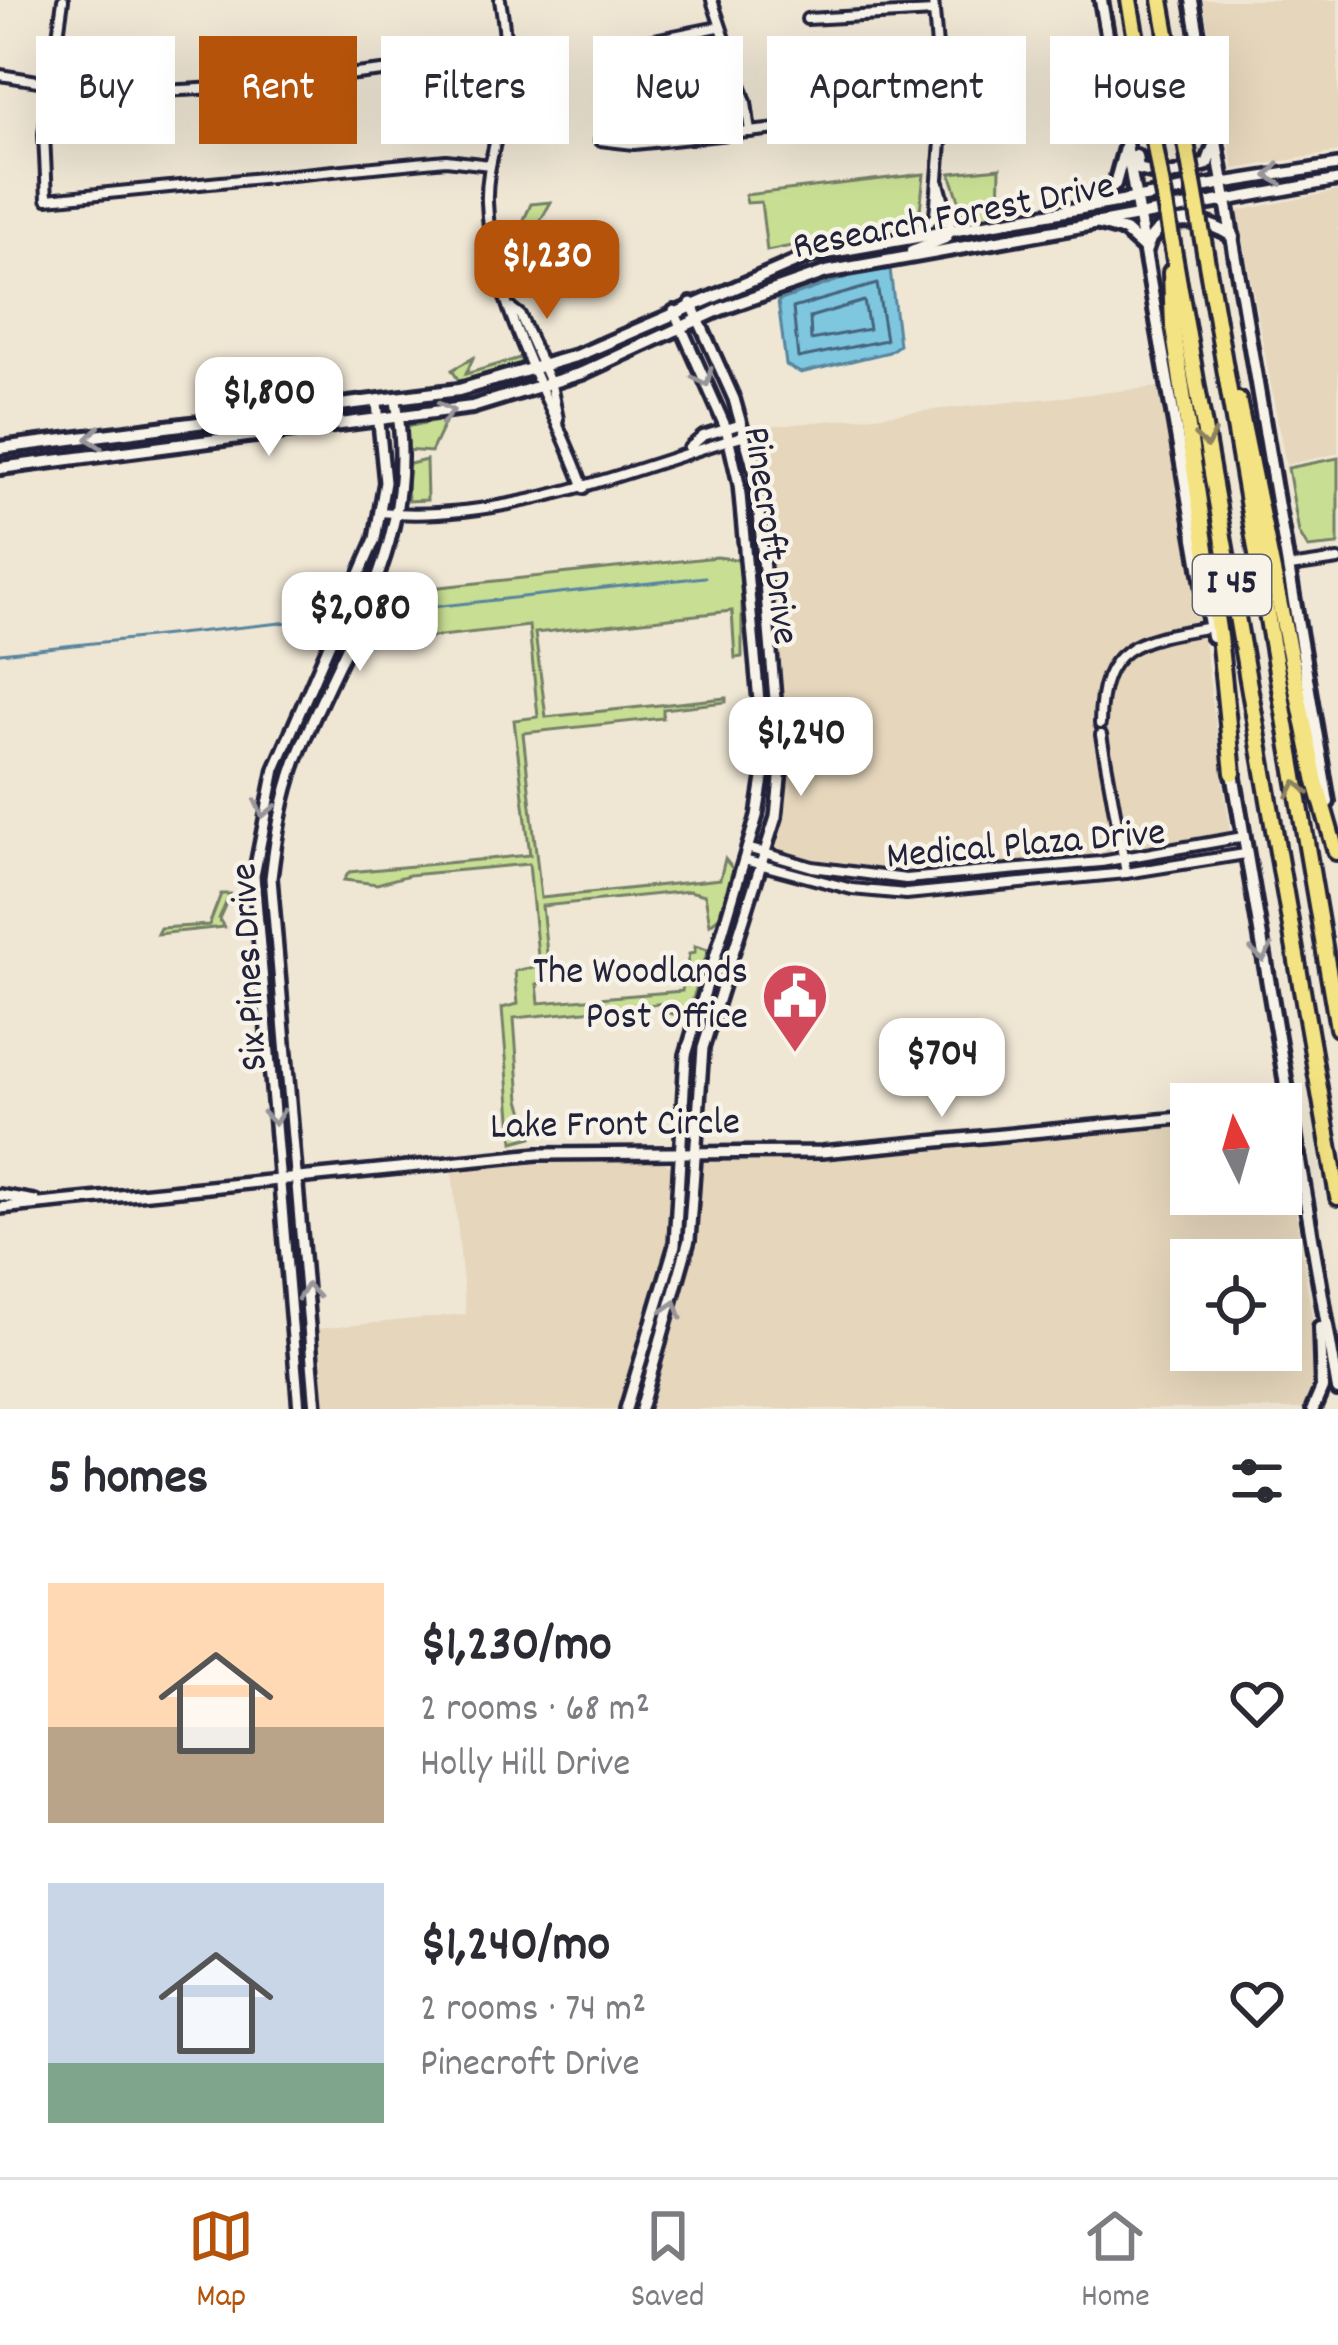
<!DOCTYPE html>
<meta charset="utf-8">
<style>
:root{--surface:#fff;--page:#f7f7f7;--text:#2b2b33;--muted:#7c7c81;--line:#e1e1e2;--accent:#b45309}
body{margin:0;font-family:Dekko,sans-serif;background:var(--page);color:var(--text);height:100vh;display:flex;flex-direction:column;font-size:45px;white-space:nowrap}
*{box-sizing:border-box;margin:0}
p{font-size:39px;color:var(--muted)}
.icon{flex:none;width:66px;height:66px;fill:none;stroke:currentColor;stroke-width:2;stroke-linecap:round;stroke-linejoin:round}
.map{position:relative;height:1409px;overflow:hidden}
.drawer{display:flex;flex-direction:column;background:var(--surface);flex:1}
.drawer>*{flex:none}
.top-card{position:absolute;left:36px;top:36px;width:1266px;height:108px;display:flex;gap:24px}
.needle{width:78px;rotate:355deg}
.fabs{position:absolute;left:1170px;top:1083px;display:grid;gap:24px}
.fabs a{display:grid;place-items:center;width:132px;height:132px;border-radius:0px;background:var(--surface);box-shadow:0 12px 48px #0002;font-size:60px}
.price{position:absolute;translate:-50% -102px;padding:0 27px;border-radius:24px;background:#fff;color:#222;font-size:39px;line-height:78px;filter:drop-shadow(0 3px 6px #0008)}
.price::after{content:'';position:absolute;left:50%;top:72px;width:36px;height:27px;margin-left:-18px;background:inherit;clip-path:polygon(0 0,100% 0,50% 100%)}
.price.on{background:var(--accent);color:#fff}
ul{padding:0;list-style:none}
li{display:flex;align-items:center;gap:36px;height:300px;padding:0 48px}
li span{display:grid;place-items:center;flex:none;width:336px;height:240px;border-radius:0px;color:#555}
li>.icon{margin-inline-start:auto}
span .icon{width:144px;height:144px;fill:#fffc;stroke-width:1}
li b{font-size:51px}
h2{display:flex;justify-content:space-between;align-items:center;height:144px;padding:0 48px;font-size:51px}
.chip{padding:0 42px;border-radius:0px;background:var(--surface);box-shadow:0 12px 48px #0002;font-size:42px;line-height:108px}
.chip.on{background:var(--accent);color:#fff}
.menu{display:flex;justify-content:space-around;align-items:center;height:168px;border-top:3px solid var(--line);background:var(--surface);font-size:33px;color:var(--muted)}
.menu a{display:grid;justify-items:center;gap:6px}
.menu .on{color:var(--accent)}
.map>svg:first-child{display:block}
</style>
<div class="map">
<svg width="1338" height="1409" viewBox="0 0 1338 1409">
<rect width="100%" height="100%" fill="#efe6d4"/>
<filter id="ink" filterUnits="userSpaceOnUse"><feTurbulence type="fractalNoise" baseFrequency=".00833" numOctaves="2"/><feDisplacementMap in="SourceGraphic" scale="24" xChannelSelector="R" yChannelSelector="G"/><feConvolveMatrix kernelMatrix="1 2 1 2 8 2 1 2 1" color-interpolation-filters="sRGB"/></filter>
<g filter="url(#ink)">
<g fill="#e5d6bc" fill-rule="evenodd">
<path d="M 1203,0 L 1338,0 L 1338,152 L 1234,169 Z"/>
<path d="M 1338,191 L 1338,453 L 1286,465 L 1238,211 Z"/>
<path d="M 1159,387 L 1206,655 L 1230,831 L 1219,838 L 1106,857 L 913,875 L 818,865 L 778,851 L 773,840 L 785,784 L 786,728 L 757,428 Z"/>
<path d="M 1282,1124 L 1319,1363 L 1317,1390 L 1307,1409 L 646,1409 L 688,1269 L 698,1169 L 704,1162 L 812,1161 L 1191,1125 L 1191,1194 L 1281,1194 ZM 1191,1260 L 1281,1260 L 1281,1350 L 1191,1350 Z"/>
<path d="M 579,1161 L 663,1161 L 675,1170 L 662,1279 L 622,1409 L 320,1409 L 317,1329 L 466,1314 L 452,1170 Z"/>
</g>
<g fill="#c8de93" stroke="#758067" stroke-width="3">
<path d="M 1000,168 L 999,214 L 965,220 L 952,215 L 963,212 L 950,173 Z"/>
<path d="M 924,174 L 919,220 L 767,251 L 761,202 L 747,203 L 745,195 Z"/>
<path d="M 551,202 L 526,246 L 509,253 L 531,204 Z"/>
<path d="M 523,357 L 516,369 L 461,384 L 452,370 L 473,358 L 466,374 Z"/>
<path d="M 447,418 L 431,452 L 406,450 L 407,427 Z"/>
<path d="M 1338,458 L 1338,545 L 1308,548 L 1299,533 L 1288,468 Z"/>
<path d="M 426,460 L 427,500 L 408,501 L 406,465 Z"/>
<path d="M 717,557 L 742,560 L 742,657 L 735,658 L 732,611 L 535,633 L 546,717 L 726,698 L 726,702 L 663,709 L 663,718 L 523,733 L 541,898 L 720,879 L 725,859 L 733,869 L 719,917 L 710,924 L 705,895 L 689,891 L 542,906 L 550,982 L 537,984 L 539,1003 L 682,991 L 689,954 L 695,953 L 695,946 L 708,950 L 687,1018 L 669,1013 L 666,1003 L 514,1018 L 520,1100 L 532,1137 L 513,1142 L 502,1008 L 518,1004 L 515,971 L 539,966 L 529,864 L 409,875 L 377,884 L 344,880 L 349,872 L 530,855 L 514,720 L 538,717 L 529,626 L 362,645 L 385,593 Z"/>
<path d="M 221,894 L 230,894 L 219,919 L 224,927 L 157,934 L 160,928 L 209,925 Z"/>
</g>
<path fill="#7ec7df" stroke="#59859d" stroke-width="3" d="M 890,269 L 899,345 L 889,352 L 801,373 L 786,365 L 778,301 L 853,275 Z"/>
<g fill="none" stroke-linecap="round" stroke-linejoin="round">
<g stroke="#47647d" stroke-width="3">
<path d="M 877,284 L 886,340 L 798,358 L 793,308 Z"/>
<path d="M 864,301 L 869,329 L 811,340 L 810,317 Z"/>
</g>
<g stroke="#59859d" stroke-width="3">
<path d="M 377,613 L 705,577"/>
<path d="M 0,653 L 328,618"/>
</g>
<g stroke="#22223b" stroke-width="16">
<g id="minor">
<path d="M 63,0 L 44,134 L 47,199 L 446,160 L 490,165"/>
<path d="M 500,0 C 508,42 507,87 498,129 C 493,153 486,177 487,202 C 491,306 549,393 584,488"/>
<path d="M 712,0 L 746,102 L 750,132"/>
<path d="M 807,19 L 934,12"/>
<path d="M 644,42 L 718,27"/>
<path d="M 0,75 C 46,82 92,91 138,91 C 272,91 409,61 545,59"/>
<path d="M 600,140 L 634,144 L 892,117 L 943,117"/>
<path d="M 939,183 L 951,228"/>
<path d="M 917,234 L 935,216 L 943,117 L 933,0"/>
<path d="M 511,308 L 520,315 L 551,385 L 558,419"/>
<path d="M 689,448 L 703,436 L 742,424"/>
<path d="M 380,512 C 501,524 631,470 745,435"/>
<path d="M 1290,567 L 1338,560"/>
<path d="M 1100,724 C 1100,642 1142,639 1211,627"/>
<path d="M 1101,735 L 1126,873"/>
<path d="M 747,848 L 812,867 L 906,879 L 1101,862 L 1243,837"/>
<path d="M 744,860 L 852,889 L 906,894 L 1126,873 L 1245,854"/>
</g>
</g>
<g stroke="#22223b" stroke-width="18">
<g id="tertiary">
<path d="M 1224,183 L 1338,165"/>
<path d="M 1227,200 L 1338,180"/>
<path d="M 1241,1104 L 1285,1095"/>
<path d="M 0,1195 L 35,1201"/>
<path d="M 0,1208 L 538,1154 L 822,1152 L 1191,1117"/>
<path d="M 299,1409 L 254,876 L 275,769 L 375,539 L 385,482 L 377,403"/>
<path d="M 316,1409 L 271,878 C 276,837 282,798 296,760 C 344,635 422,543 396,401"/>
<path d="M 626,1409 L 675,1245 L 686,1055 L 757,816 L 765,766 L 739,484 L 726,428 L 674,311"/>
<path d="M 641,1409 L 689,1240 L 703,1048 L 776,817 L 781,769 L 756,477 L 734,399 L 691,303"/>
</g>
</g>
<g stroke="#22223b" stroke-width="20">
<g id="secondary">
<path d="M 1101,0 L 1212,636"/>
<path d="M 1192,0 L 1328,802"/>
<path d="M 1136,156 L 1138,169 L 1168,176 L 1207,164 L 1215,143"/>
<path d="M 1094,202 L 1115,184 L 1125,148"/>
<path d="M 1096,223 L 1125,231 L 1146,250 C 1157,210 1208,218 1233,237"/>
<path d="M 912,251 L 945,238 L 951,228"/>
<path d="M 0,448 L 459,390 L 579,355 L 809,256 L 1224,183"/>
<path d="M 0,468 L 472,407 L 582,373 L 721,309 L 826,272 L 1227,200"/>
<path d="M 1232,767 L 1338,1390"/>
<path d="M 1313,1409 L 1322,1388 L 1320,1327"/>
</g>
</g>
<g stroke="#22223b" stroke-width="22">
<g id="motorway">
<path d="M 1129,0 L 1145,90"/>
<path d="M 1161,0 L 1176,85"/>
<path d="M 1173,249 L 1338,1197"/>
<path d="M 1171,272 L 1173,327 L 1219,636 L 1233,773"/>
<path d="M 1217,321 L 1338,1028"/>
<path d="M 1238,400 L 1316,782 L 1336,852"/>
</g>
</g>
<use href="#minor" stroke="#f7f3e8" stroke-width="8"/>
<use href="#tertiary" stroke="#f7f3e8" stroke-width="9"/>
<use href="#secondary" stroke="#f7f3e8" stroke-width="10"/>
<use href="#motorway" stroke="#f4e382" stroke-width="14"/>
<g stroke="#22223b" stroke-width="22" stroke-linecap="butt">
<g id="motorway-bridge">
<path d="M 1176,85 L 1217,321"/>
<path d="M 1145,90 L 1173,249"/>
</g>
</g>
<use href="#motorway-bridge" stroke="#f4e382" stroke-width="14"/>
</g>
<defs><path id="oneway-chevron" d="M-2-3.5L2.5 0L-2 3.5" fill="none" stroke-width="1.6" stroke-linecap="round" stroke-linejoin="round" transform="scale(3)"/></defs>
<g stroke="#97959a">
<use href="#oneway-chevron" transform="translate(1274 175) rotate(171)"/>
<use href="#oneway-chevron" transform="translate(704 378) rotate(65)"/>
<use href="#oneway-chevron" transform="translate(446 412) rotate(-11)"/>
<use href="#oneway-chevron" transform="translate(94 438) rotate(173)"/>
<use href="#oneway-chevron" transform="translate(264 809) rotate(103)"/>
<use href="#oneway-chevron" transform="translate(1262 953) rotate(81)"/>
<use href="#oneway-chevron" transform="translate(274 1117) rotate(84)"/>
<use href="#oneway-chevron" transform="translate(308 1292) rotate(-96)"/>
<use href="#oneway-chevron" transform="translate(673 1309) rotate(-72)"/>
</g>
<g stroke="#8b825e">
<use href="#oneway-chevron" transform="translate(1206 439) rotate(80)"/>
<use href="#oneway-chevron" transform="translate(1297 789) rotate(-100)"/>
</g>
</g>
<defs>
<g id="civic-pin" transform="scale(3.45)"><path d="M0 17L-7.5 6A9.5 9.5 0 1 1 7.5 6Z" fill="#d1495b" stroke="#f7f3e8"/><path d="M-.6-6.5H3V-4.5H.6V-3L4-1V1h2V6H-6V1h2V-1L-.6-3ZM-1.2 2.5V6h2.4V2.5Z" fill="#fff"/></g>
</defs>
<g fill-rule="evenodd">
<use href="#civic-pin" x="795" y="996"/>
</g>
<g text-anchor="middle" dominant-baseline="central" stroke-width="9" stroke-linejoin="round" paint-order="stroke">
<rect fill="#f7f3e8" stroke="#62616f" stroke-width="3" x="1193" y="555" width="78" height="60" rx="9"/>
<g font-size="36" font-weight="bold" fill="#22223b">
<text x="1232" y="585">I 45</text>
</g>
<g font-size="39" fill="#22223b" stroke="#f7f3e8">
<text transform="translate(954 219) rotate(-11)">Research Forest Drive</text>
<text transform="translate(768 536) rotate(82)">Pinecroft Drive</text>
<text transform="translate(1026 847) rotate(-5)">Medical Plaza Drive</text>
<text transform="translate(252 967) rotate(-93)">Six Pines Drive</text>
<text transform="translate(615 1127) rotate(-1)">Lake Front Circle</text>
</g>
<g font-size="39" fill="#22223b" stroke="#f7f3e8" text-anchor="end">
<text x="748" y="974">The Woodlands<tspan x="748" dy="45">Post Office</tspan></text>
</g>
</g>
</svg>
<div class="fabs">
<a><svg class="needle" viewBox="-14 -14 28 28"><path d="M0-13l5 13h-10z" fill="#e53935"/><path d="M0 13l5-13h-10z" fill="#7c7c81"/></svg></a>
<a><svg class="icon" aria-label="locate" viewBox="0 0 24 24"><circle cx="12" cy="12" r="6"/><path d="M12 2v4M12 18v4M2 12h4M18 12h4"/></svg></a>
</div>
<b class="price on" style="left:547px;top:322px">$1,230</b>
<b class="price" style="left:269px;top:459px">$1,800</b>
<b class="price" style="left:360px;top:674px">$2,080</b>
<b class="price" style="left:801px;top:799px">$1,240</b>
<b class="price" style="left:942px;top:1120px">$704</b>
<div class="top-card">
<a class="chip">Buy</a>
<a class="chip on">Rent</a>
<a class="chip">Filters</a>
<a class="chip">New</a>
<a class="chip">Apartment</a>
<a class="chip">House</a>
</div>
</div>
<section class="drawer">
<h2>5 homes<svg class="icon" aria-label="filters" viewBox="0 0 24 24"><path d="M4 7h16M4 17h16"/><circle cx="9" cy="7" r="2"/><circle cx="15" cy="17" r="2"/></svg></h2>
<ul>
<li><span style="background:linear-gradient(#ffd9b3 60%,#b9a48a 0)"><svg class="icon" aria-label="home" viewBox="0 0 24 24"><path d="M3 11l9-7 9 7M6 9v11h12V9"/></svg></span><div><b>$1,230/mo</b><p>2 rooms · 68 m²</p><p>Holly Hill Drive</p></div><svg class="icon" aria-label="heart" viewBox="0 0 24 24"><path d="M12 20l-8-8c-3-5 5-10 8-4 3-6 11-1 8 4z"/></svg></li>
<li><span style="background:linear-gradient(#c9d6e8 75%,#7fa58c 0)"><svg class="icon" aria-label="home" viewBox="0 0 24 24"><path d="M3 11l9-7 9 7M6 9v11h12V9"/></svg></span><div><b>$1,240/mo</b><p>2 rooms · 74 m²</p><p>Pinecroft Drive</p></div><svg class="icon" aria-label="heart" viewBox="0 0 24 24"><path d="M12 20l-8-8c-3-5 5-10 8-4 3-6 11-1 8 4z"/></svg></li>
</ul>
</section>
<nav class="menu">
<a class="on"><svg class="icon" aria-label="map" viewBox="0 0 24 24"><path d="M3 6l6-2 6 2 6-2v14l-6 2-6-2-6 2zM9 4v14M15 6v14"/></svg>Map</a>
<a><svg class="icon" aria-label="saved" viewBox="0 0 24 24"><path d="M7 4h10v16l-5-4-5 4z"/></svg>Saved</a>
<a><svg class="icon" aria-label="home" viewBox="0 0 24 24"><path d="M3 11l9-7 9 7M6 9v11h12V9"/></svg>Home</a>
</nav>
